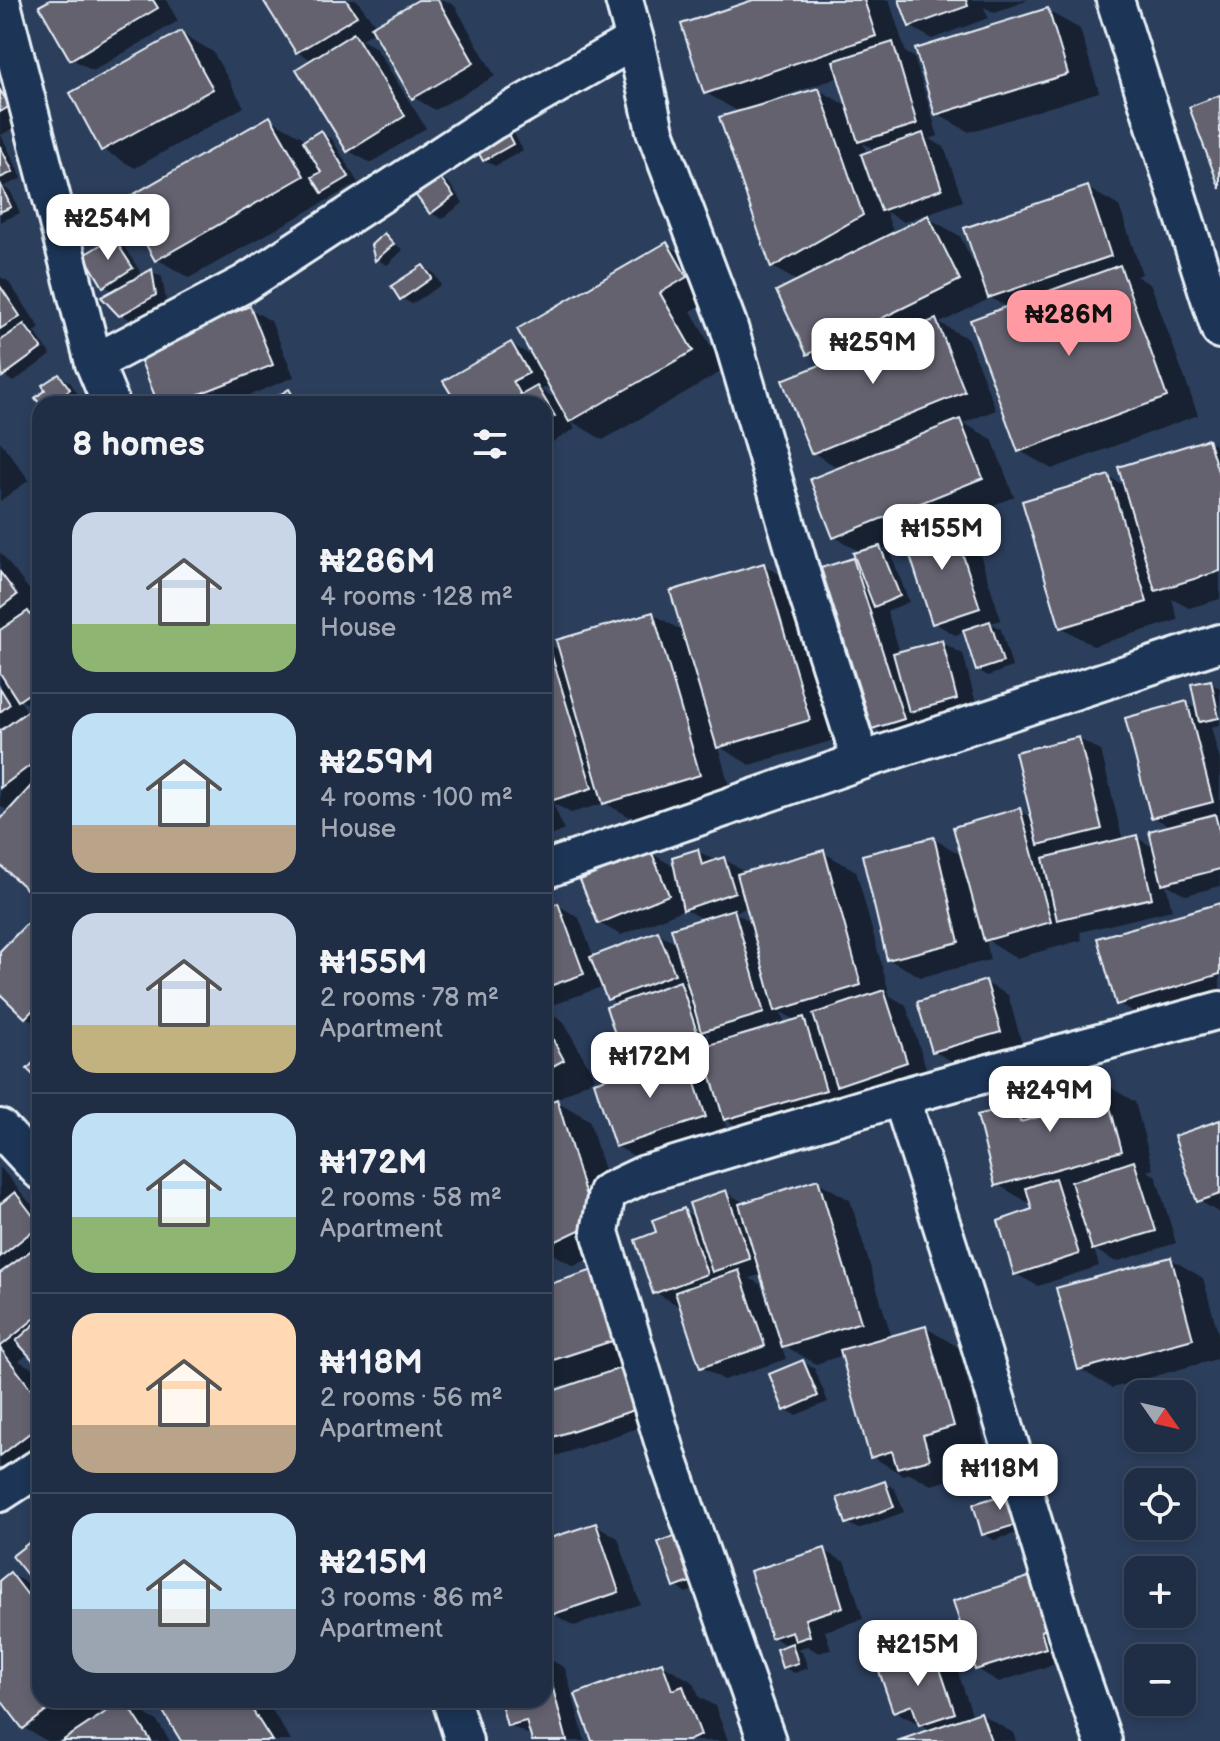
<!DOCTYPE html>
<meta charset="utf-8">
<style>
:root{--surface:#202e45;--page:#2d3a50;--text:#f1f3f6;--muted:#a2a8b3;--line:#3d4a5e;--accent:#ff9aa2}
body{margin:0;font-family:"Balsamiq Sans",sans-serif;background:var(--page);color:var(--text);height:100vh;display:flex;flex-direction:column;font-size:30px;white-space:nowrap}
*{box-sizing:border-box;margin:0}
p{font-size:26px;color:var(--muted)}
.icon{flex:none;width:44px;height:44px;fill:none;stroke:currentColor;stroke-width:2;stroke-linecap:round;stroke-linejoin:round}
.map{position:relative;flex:1;overflow:hidden}
.details{position:absolute;left:32px;top:396px;width:520px;height:1312px;display:flex;flex-direction:column;background:var(--surface);border-radius:24px;box-shadow:0 4px 12px #0003,0 0 0 2px var(--line)}
.details>*{flex:none}
.needle{width:52px;rotate:124deg}
.buttons{position:absolute;left:1124px;top:1380px;display:grid;gap:16px}
.buttons a{display:grid;place-items:center;width:72px;height:72px;border-radius:16px;background:var(--surface);box-shadow:0 4px 12px #0003,0 0 0 2px var(--line);font-size:40px}
.price{position:absolute;translate:-50% -68px;padding:0 18px;border-radius:16px;background:#fff;color:#222;font-size:26px;line-height:52px;filter:drop-shadow(0 2px 4px #0008)}
.price::after{content:'';position:absolute;left:50%;top:48px;width:24px;height:18px;margin-left:-12px;background:inherit;clip-path:polygon(0 0,100% 0,50% 100%)}
.price.on{background:var(--accent);color:#111}
ul{padding:0;list-style:none}
li{display:flex;align-items:center;gap:24px;height:200px;padding:0 40px}
li+li{border-top:2px solid var(--line)}
li span{display:grid;place-items:center;flex:none;width:224px;height:160px;border-radius:24px;color:#555}
li>.icon{margin-inline-start:auto}
span .icon{width:96px;height:96px;fill:#fffc;stroke-width:1}
li b{font-size:34px}
h2{display:flex;justify-content:space-between;align-items:center;height:96px;padding:0 40px;font-size:34px}
.map>svg:first-child{display:block}
</style>
<div class="map">
<svg width="1220" height="1741" viewBox="0 0 1220 1741">
<rect width="100%" height="100%" fill="#2b3e5c"/>
<filter id="ink" filterUnits="userSpaceOnUse"><feTurbulence type="fractalNoise" baseFrequency=".0125" numOctaves="2"/><feDisplacementMap in="SourceGraphic" scale="16" xChannelSelector="R" yChannelSelector="G"/><feConvolveMatrix kernelMatrix="1 2 1 2 8 2 1 2 1" color-interpolation-filters="sRGB"/></filter>
<g filter="url(#ink)">
<g fill="#0007" fill-rule="evenodd">
<path d="M 54,0 L 166,0 L 178,21 L 93,71 L 72,59 Z"/>
<path d="M 266,0 L 357,0 L 376,26 L 422,0 L 444,0 L 455,6 L 495,76 L 435,110 L 413,97 L 375,31 L 361,39 L 376,48 L 426,128 L 371,163 L 349,151 L 313,61 L 297,52 Z"/>
<path d="M 759,0 L 889,0 L 906,53 L 914,57 L 938,136 L 929,139 L 944,147 L 963,201 L 904,222 L 886,212 L 894,234 L 928,218 L 960,236 L 981,278 L 1087,188 L 1119,206 L 1142,274 L 1136,276 L 1151,285 L 1198,415 L 1052,469 L 1020,451 L 1009,308 L 991,298 L 940,323 L 968,339 L 996,410 L 963,423 L 992,439 L 1014,497 L 950,522 L 974,536 L 1001,620 L 991,623 L 1001,629 L 1012,667 L 988,676 L 978,670 L 965,632 L 955,635 L 933,622 L 906,539 L 882,549 L 891,554 L 909,602 L 887,611 L 900,653 L 941,642 L 963,654 L 978,711 L 932,723 L 920,717 L 925,731 L 896,740 L 874,728 L 853,560 L 859,563 L 862,553 L 835,537 L 840,469 L 812,452 L 827,364 L 809,353 L 798,282 L 773,267 L 741,113 L 706,93 ZM 840,77 L 849,107 L 819,90 L 767,105 L 766,102 ZM 863,143 L 877,151 L 867,155 Z"/>
<path d="M 901,0 L 1028,0 L 995,13 L 984,7 L 988,18 L 932,39 L 910,26 Z"/>
<path d="M 1048,11 L 1080,29 L 1099,92 L 969,132 L 937,114 Z"/>
<path d="M 181,33 L 213,52 L 244,107 L 135,168 L 102,149 Z"/>
<path d="M 0,66 L 30,119 L 1,135 L 22,178 L 3,187 L 11,192 L 20,213 L 0,222 Z"/>
<path d="M 270,119 L 302,137 L 305,142 L 321,133 L 332,139 L 358,183 L 189,278 L 157,259 Z"/>
<path d="M 504,128 L 514,134 L 523,150 L 495,166 L 484,160 Z"/>
<path d="M 438,177 L 449,183 L 463,203 L 442,219 L 431,213 Z"/>
<path d="M 384,235 L 403,250 L 387,265 L 377,259 L 373,246 Z"/>
<path d="M 113,239 L 123,245 L 143,276 L 152,272 L 162,277 L 166,301 L 131,320 L 120,314 L 115,292 L 105,286 Z"/>
<path d="M 667,245 L 699,263 L 718,296 L 691,311 L 724,370 L 603,440 L 571,421 L 575,429 L 544,447 L 544,404 L 459,404 L 511,344 L 535,358 ZM 550,385 L 560,401 L 541,390 Z"/>
<path d="M 423,267 L 434,273 L 441,285 L 412,304 L 401,298 Z"/>
<path d="M 0,277 L 8,281 L 40,328 L 35,332 L 51,355 L 13,382 L 0,372 Z"/>
<path d="M 249,308 L 271,321 L 294,377 L 228,404 L 160,404 Z"/>
<path d="M 59,376 L 70,382 L 79,396 L 73,400 L 76,404 L 42,404 L 38,398 Z"/>
<path d="M 289,391 L 311,404 L 268,404 Z"/>
<path d="M 0,441 L 29,480 L 0,501 Z"/>
<path d="M 1208,441 L 1220,448 L 1220,599 L 1189,608 L 1172,599 L 1178,620 L 1093,646 L 1061,627 L 1109,477 L 1125,486 Z"/>
<path d="M 0,552 L 37,600 L 40,598 L 40,896 L 0,862 L 0,823 L 10,812 L 0,806 ZM 19,699 L 35,708 L 28,713 Z"/>
<path d="M 764,565 L 796,584 L 841,738 L 750,765 L 718,746 L 731,793 L 637,821 L 605,803 L 571,813 L 553,803 L 564,830 L 544,839 L 544,643 L 562,651 L 653,614 L 684,632 Z"/>
<path d="M 1210,683 L 1220,688 L 1220,725 L 1211,727 L 1220,760 L 1220,886 L 1186,895 L 1166,884 L 1172,910 L 1080,932 L 1082,940 L 1017,958 L 986,939 L 990,960 L 921,977 L 888,959 L 934,839 L 963,856 L 1019,810 L 1033,818 L 1079,739 L 1101,751 L 1123,841 L 1137,838 L 1155,848 L 1171,827 L 1153,817 L 1187,703 L 1198,710 Z"/>
<path d="M 698,851 L 717,862 L 724,859 L 747,874 L 824,853 L 856,871 L 890,996 L 906,1005 L 928,1074 L 860,1097 L 852,1093 L 857,1108 L 757,1138 L 723,1118 L 727,1129 L 638,1158 L 616,1146 L 639,1070 L 627,1063 L 619,1005 L 609,999 L 604,986 L 544,1008 L 544,910 L 558,905 L 579,918 L 594,958 L 658,933 L 678,944 L 704,920 L 685,909 L 621,935 L 599,923 L 651,853 L 676,868 ZM 749,907 L 753,923 L 734,912 ZM 781,1012 L 797,1021 L 785,1025 ZM 708,1033 L 710,1037 L 640,1061 L 640,1057 ZM 707,1055 L 711,1070 L 693,1060 Z"/>
<path d="M 1220,905 L 1220,1001 L 1150,1022 L 1117,1003 Z"/>
<path d="M 40,913 L 40,1025 L 26,1017 L 0,991 L 0,954 Z"/>
<path d="M 986,983 L 1008,995 L 1022,1044 L 956,1064 L 934,1051 Z"/>
<path d="M 544,1010 L 563,1021 L 595,1078 L 555,1100 L 589,1120 L 625,1241 L 574,1266 L 544,1249 Z"/>
<path d="M 1103,1083 L 1135,1102 L 1153,1169 L 1147,1171 L 1156,1176 L 1176,1243 L 1116,1262 L 1094,1249 L 1099,1266 L 1038,1286 L 1016,1274 L 1035,1210 L 1032,1202 L 1029,1203 L 997,1184 L 1015,1107 L 1037,1120 Z"/>
<path d="M 1220,1122 L 1220,1213 L 1198,1200 Z"/>
<path d="M 0,1167 L 29,1202 L 40,1210 L 40,1365 L 29,1353 L 19,1361 L 32,1368 L 40,1379 L 40,1468 L 0,1498 Z"/>
<path d="M 818,1182 L 850,1200 L 892,1338 L 926,1328 L 958,1347 L 985,1444 L 954,1453 L 961,1477 L 931,1485 L 910,1473 L 903,1475 L 871,1456 L 843,1355 L 816,1364 L 780,1343 L 786,1359 L 724,1380 L 702,1367 L 681,1303 L 677,1305 L 655,1292 L 659,1234 L 683,1210 L 696,1218 L 726,1192 L 746,1204 ZM 763,1274 L 777,1321 L 773,1322 L 761,1285 L 750,1278 Z"/>
<path d="M 1171,1259 L 1203,1278 L 1220,1340 L 1220,1358 L 1112,1388 L 1080,1369 Z"/>
<path d="M 592,1272 L 664,1419 L 544,1460 L 544,1396 L 567,1388 L 566,1384 L 544,1391 L 544,1288 Z"/>
<path d="M 803,1362 L 814,1368 L 828,1402 L 796,1415 L 785,1409 Z"/>
<path d="M 885,1483 L 895,1489 L 904,1512 L 858,1529 L 848,1523 Z"/>
<path d="M 975,1505 L 1037,1527 L 994,1540 L 984,1534 Z"/>
<path d="M 596,1525 L 618,1538 L 640,1604 L 574,1626 L 552,1613 L 544,1588 L 544,1542 Z"/>
<path d="M 680,1536 L 706,1585 L 686,1593 L 676,1586 Z"/>
<path d="M 824,1550 L 846,1563 L 863,1619 L 825,1631 L 831,1649 L 819,1653 L 807,1646 L 797,1649 L 802,1652 L 808,1668 L 794,1673 L 784,1667 L 789,1647 L 773,1637 Z"/>
<path d="M 11,1574 L 40,1591 L 40,1700 L 117,1700 L 84,1725 L 86,1728 L 125,1702 L 157,1721 L 170,1741 L 47,1741 L 24,1728 L 0,1696 L 0,1582 Z"/>
<path d="M 1035,1577 L 1067,1660 L 999,1682 L 977,1669 Z"/>
<path d="M 934,1653 L 956,1666 L 973,1717 L 981,1714 L 1013,1733 L 1016,1741 L 903,1741 L 933,1731 L 894,1711 Z"/>
<path d="M 544,1656 L 565,1668 L 585,1741 L 534,1741 L 533,1737 L 509,1725 L 502,1700 L 544,1700 Z"/>
<path d="M 662,1664 L 694,1683 L 699,1697 L 715,1706 L 728,1741 L 594,1741 Z"/>
<path d="M 158,1700 L 266,1700 L 291,1741 L 184,1741 Z"/>
</g>
<g fill="#656270" stroke="#e8f1f8" stroke-width="2">
<path d="M 50,0 L 153,0 L 158,8 L 70,60 L 39,6 Z"/>
<path d="M 263,0 L 346,0 L 357,16 L 296,53 Z"/>
<path d="M 418,0 L 438,0 L 474,63 L 412,99 L 371,27 Z"/>
<path d="M 753,0 L 864,0 L 876,36 L 704,94 L 681,24 Z"/>
<path d="M 899,0 L 966,0 L 968,6 L 909,27 Z"/>
<path d="M 1048,8 L 1068,74 L 935,115 L 915,49 Z"/>
<path d="M 181,31 L 213,89 L 101,151 L 70,93 Z"/>
<path d="M 354,33 L 405,116 L 347,152 L 296,69 Z"/>
<path d="M 893,42 L 917,124 L 858,142 L 833,61 Z"/>
<path d="M 819,88 L 863,215 L 771,268 L 719,117 Z"/>
<path d="M 0,90 L 10,106 L 0,112 Z"/>
<path d="M 1220,95 L 1220,189 L 1189,107 Z"/>
<path d="M 270,116 L 304,176 L 155,261 L 122,201 Z"/>
<path d="M 504,126 L 513,144 L 483,161 L 473,143 Z"/>
<path d="M 321,130 L 349,177 L 322,193 L 312,177 L 321,172 L 303,141 Z"/>
<path d="M 923,133 L 942,189 L 881,211 L 861,154 Z"/>
<path d="M 0,146 L 13,172 L 0,178 Z"/>
<path d="M 438,175 L 454,196 L 430,214 L 414,193 Z"/>
<path d="M 0,183 L 11,207 L 0,212 Z"/>
<path d="M 1088,186 L 1111,256 L 988,298 L 964,228 Z"/>
<path d="M 928,215 L 960,280 L 807,355 L 776,291 Z"/>
<path d="M 384,233 L 394,244 L 375,261 L 371,245 Z"/>
<path d="M 113,237 L 133,268 L 103,287 L 84,255 Z"/>
<path d="M 667,242 L 687,277 L 660,293 L 693,351 L 569,422 L 517,329 Z"/>
<path d="M 423,265 L 432,278 L 400,300 L 391,286 Z"/>
<path d="M 1120,265 L 1167,397 L 1018,452 L 970,320 Z"/>
<path d="M 152,269 L 156,295 L 119,316 L 101,297 Z"/>
<path d="M 0,286 L 20,316 L 0,329 Z"/>
<path d="M 250,306 L 273,365 L 174,404 L 158,404 L 137,351 Z"/>
<path d="M 936,319 L 965,392 L 811,454 L 782,380 Z"/>
<path d="M 24,324 L 42,348 L 2,377 L 0,341 Z"/>
<path d="M 511,342 L 529,373 L 513,381 L 521,395 L 537,386 L 555,416 L 544,422 L 544,404 L 457,404 L 443,381 Z"/>
<path d="M 59,374 L 70,389 L 64,394 L 71,404 L 53,404 L 51,402 L 40,404 L 35,398 L 45,390 L 42,385 Z"/>
<path d="M 289,389 L 298,404 L 264,404 Z"/>
<path d="M 960,419 L 983,478 L 833,538 L 810,479 Z"/>
<path d="M 1208,439 L 1220,478 L 1220,571 L 1155,591 L 1118,467 Z"/>
<path d="M 1109,475 L 1147,602 L 1060,628 L 1022,501 Z"/>
<path d="M 952,521 L 980,608 L 932,624 L 904,537 Z"/>
<path d="M 880,546 L 900,596 L 874,607 L 853,553 Z"/>
<path d="M 853,558 L 904,719 L 872,729 L 821,568 Z"/>
<path d="M 764,563 L 810,720 L 717,748 L 670,591 Z"/>
<path d="M 0,572 L 17,595 L 0,608 Z"/>
<path d="M 40,596 L 40,615 L 32,601 Z"/>
<path d="M 28,611 L 40,630 L 40,686 L 18,701 L 0,673 L 0,630 Z"/>
<path d="M 653,612 L 700,775 L 603,804 L 556,640 Z"/>
<path d="M 990,621 L 1003,662 L 976,671 L 963,630 Z"/>
<path d="M 547,640 L 592,788 L 547,802 L 544,791 L 544,641 Z"/>
<path d="M 942,640 L 957,699 L 909,712 L 893,653 Z"/>
<path d="M 1211,680 L 1219,718 L 1199,722 L 1191,684 Z"/>
<path d="M 0,688 L 10,704 L 0,712 Z"/>
<path d="M 1187,701 L 1213,802 L 1151,818 L 1125,718 Z"/>
<path d="M 40,702 L 40,758 L 0,788 L 0,731 Z"/>
<path d="M 1079,737 L 1102,829 L 1038,845 L 1015,752 Z"/>
<path d="M 40,776 L 40,886 L 32,894 L 0,865 L 0,820 Z"/>
<path d="M 1020,808 L 1051,922 L 984,941 L 953,827 Z"/>
<path d="M 1215,814 L 1220,834 L 1220,869 L 1162,884 L 1149,831 Z"/>
<path d="M 1137,835 L 1152,898 L 1057,920 L 1043,858 Z"/>
<path d="M 934,837 L 959,942 L 887,960 L 862,855 Z"/>
<path d="M 698,849 L 702,865 L 724,857 L 735,892 L 683,910 L 672,857 Z"/>
<path d="M 824,850 L 861,985 L 775,1011 L 737,874 Z"/>
<path d="M 651,851 L 669,895 L 598,924 L 580,880 Z"/>
<path d="M 558,903 L 584,974 L 544,988 L 544,908 Z"/>
<path d="M 1220,903 L 1220,974 L 1116,1005 L 1097,938 Z"/>
<path d="M 734,909 L 764,1013 L 701,1032 L 671,928 Z"/>
<path d="M 40,910 L 40,1003 L 25,1018 L 0,994 L 0,951 Z"/>
<path d="M 658,931 L 675,974 L 607,1000 L 590,957 Z"/>
<path d="M 986,980 L 1001,1032 L 932,1052 L 917,1002 Z"/>
<path d="M 680,981 L 699,1038 L 625,1064 L 606,1007 Z"/>
<path d="M 884,990 L 907,1062 L 836,1086 L 813,1014 Z"/>
<path d="M 804,1017 L 826,1090 L 724,1120 L 702,1047 Z"/>
<path d="M 544,1023 L 564,1060 L 544,1071 Z"/>
<path d="M 685,1053 L 706,1117 L 615,1147 L 594,1082 Z"/>
<path d="M 40,1056 L 40,1082 L 27,1069 Z"/>
<path d="M 1103,1081 L 1122,1151 L 995,1186 L 977,1115 L 1015,1105 L 1020,1122 L 1038,1117 L 1034,1100 Z"/>
<path d="M 557,1099 L 594,1223 L 544,1247 L 544,1104 Z"/>
<path d="M 1220,1120 L 1220,1194 L 1197,1202 L 1174,1136 Z"/>
<path d="M 1134,1161 L 1156,1231 L 1092,1250 L 1071,1182 Z"/>
<path d="M 1055,1178 L 1079,1254 L 1014,1275 L 998,1221 L 1032,1209 L 1026,1188 Z"/>
<path d="M 818,1179 L 861,1322 L 782,1347 L 739,1204 Z"/>
<path d="M 726,1190 L 750,1259 L 712,1272 L 689,1203 Z"/>
<path d="M 15,1192 L 40,1225 L 0,1257 L 0,1204 Z"/>
<path d="M 684,1208 L 707,1274 L 653,1294 L 635,1240 L 656,1232 L 652,1220 Z"/>
<path d="M 40,1244 L 40,1314 L 0,1347 L 0,1273 Z"/>
<path d="M 1171,1257 L 1193,1339 L 1078,1370 L 1056,1288 Z"/>
<path d="M 593,1270 L 615,1340 L 544,1363 L 544,1286 Z"/>
<path d="M 739,1270 L 765,1346 L 700,1368 L 675,1292 Z"/>
<path d="M 40,1319 L 40,1368 L 16,1341 Z"/>
<path d="M 926,1326 L 954,1426 L 923,1435 L 930,1459 L 897,1468 L 892,1451 L 870,1458 L 840,1350 Z"/>
<path d="M 0,1348 L 40,1401 L 40,1425 L 0,1456 Z"/>
<path d="M 803,1360 L 818,1396 L 784,1411 L 769,1374 Z"/>
<path d="M 629,1365 L 643,1407 L 544,1440 L 544,1394 Z"/>
<path d="M 885,1481 L 894,1507 L 846,1524 L 837,1498 Z"/>
<path d="M 1019,1490 L 1028,1521 L 982,1535 L 973,1504 Z"/>
<path d="M 596,1523 L 619,1592 L 551,1615 L 544,1594 L 544,1540 Z"/>
<path d="M 40,1534 L 40,1591 L 12,1556 Z"/>
<path d="M 680,1534 L 696,1580 L 674,1588 L 658,1542 Z"/>
<path d="M 825,1548 L 843,1607 L 805,1619 L 810,1636 L 795,1641 L 792,1631 L 771,1638 L 750,1571 Z"/>
<path d="M 10,1572 L 40,1611 L 40,1700 L 61,1700 L 23,1729 L 0,1699 L 0,1580 Z"/>
<path d="M 1035,1575 L 1051,1628 L 1041,1631 L 1046,1648 L 975,1670 L 953,1601 Z"/>
<path d="M 792,1643 L 798,1663 L 782,1668 L 776,1649 Z"/>
<path d="M 934,1651 L 955,1713 L 919,1725 L 912,1705 L 893,1712 L 879,1671 Z"/>
<path d="M 544,1655 L 567,1741 L 532,1741 L 526,1721 L 507,1726 L 500,1700 L 544,1700 Z"/>
<path d="M 662,1662 L 672,1690 L 683,1686 L 701,1735 L 688,1741 L 592,1741 L 575,1694 Z"/>
<path d="M 125,1700 L 151,1741 L 62,1741 L 124,1700 Z"/>
<path d="M 156,1700 L 246,1700 L 272,1741 L 181,1741 Z"/>
<path d="M 981,1712 L 991,1741 L 897,1741 Z"/>
</g>
<g fill="none" stroke-linecap="round" stroke-linejoin="round">
<g stroke="#e8f1f8" stroke-width="42">
<g id="street">
<path d="M 1,0 L 94,363 L 111,404"/>
<path d="M 624,0 L 635,40 L 655,131 L 728,324 L 807,593 L 861,761"/>
<path d="M 1115,0 L 1220,330"/>
<path d="M 94,363 L 244,284 L 493,121 L 635,40"/>
<path d="M 544,870 L 861,761 L 1220,643"/>
<path d="M 901,1097 L 980,1345 L 1072,1651 L 1103,1741"/>
<path d="M 0,1128 L 40,1171"/>
<path d="M 0,1493 L 40,1467"/>
<path d="M 451,1700 L 464,1741"/>
<path d="M 767,1741 L 669,1461 L 600,1232 L 607,1192 L 645,1174 L 901,1097 L 1220,1010"/>
</g>
</g>
<use href="#street" stroke="#1d3557" stroke-width="36"/>
</g>
</g>
</svg>
<div class="buttons">
<a><svg class="needle" viewBox="-14 -14 28 28"><path d="M0-13l5 13h-10z" fill="#e53935"/><path d="M0 13l5-13h-10z" fill="#a2a8b3"/></svg></a>
<a><svg class="icon" aria-label="locate" viewBox="0 0 24 24"><circle cx="12" cy="12" r="6"/><path d="M12 2v4M12 18v4M2 12h4M18 12h4"/></svg></a>
<a>+</a>
<a>−</a>
</div>
<b class="price" style="left:108px;top:262px">₦254M</b>
<b class="price on" style="left:1069px;top:358px">₦286M</b>
<b class="price" style="left:873px;top:386px">₦259M</b>
<b class="price" style="left:942px;top:572px">₦155M</b>
<b class="price" style="left:650px;top:1100px">₦172M</b>
<b class="price" style="left:1050px;top:1134px">₦249M</b>
<b class="price" style="left:1000px;top:1512px">₦118M</b>
<b class="price" style="left:918px;top:1688px">₦215M</b>
<section class="details">
<h2>8 homes<svg class="icon" aria-label="filters" viewBox="0 0 24 24"><path d="M4 7h16M4 17h16"/><circle cx="9" cy="7" r="2"/><circle cx="15" cy="17" r="2"/></svg></h2>
<ul>
<li><span style="background:linear-gradient(#c9d6e8 70%,#8fb573 0)"><svg class="icon" aria-label="home" viewBox="0 0 24 24"><path d="M3 11l9-7 9 7M6 9v11h12V9"/></svg></span><div><b>₦286M</b><p>4 rooms · 128 m²</p><p>House</p></div></li>
<li><span style="background:linear-gradient(#bfe0f5 70%,#b9a48a 0)"><svg class="icon" aria-label="home" viewBox="0 0 24 24"><path d="M3 11l9-7 9 7M6 9v11h12V9"/></svg></span><div><b>₦259M</b><p>4 rooms · 100 m²</p><p>House</p></div></li>
<li><span style="background:linear-gradient(#c9d6e8 70%,#c2b280 0)"><svg class="icon" aria-label="home" viewBox="0 0 24 24"><path d="M3 11l9-7 9 7M6 9v11h12V9"/></svg></span><div><b>₦155M</b><p>2 rooms · 78 m²</p><p>Apartment</p></div></li>
<li><span style="background:linear-gradient(#bfe0f5 65%,#8fb573 0)"><svg class="icon" aria-label="home" viewBox="0 0 24 24"><path d="M3 11l9-7 9 7M6 9v11h12V9"/></svg></span><div><b>₦172M</b><p>2 rooms · 58 m²</p><p>Apartment</p></div></li>
<li><span style="background:linear-gradient(#ffd9b3 70%,#b9a48a 0)"><svg class="icon" aria-label="home" viewBox="0 0 24 24"><path d="M3 11l9-7 9 7M6 9v11h12V9"/></svg></span><div><b>₦118M</b><p>2 rooms · 56 m²</p><p>Apartment</p></div></li>
<li><span style="background:linear-gradient(#bfe0f5 60%,#9aa5b1 0)"><svg class="icon" aria-label="home" viewBox="0 0 24 24"><path d="M3 11l9-7 9 7M6 9v11h12V9"/></svg></span><div><b>₦215M</b><p>3 rooms · 86 m²</p><p>Apartment</p></div></li>
</ul>
</section>
</div>
